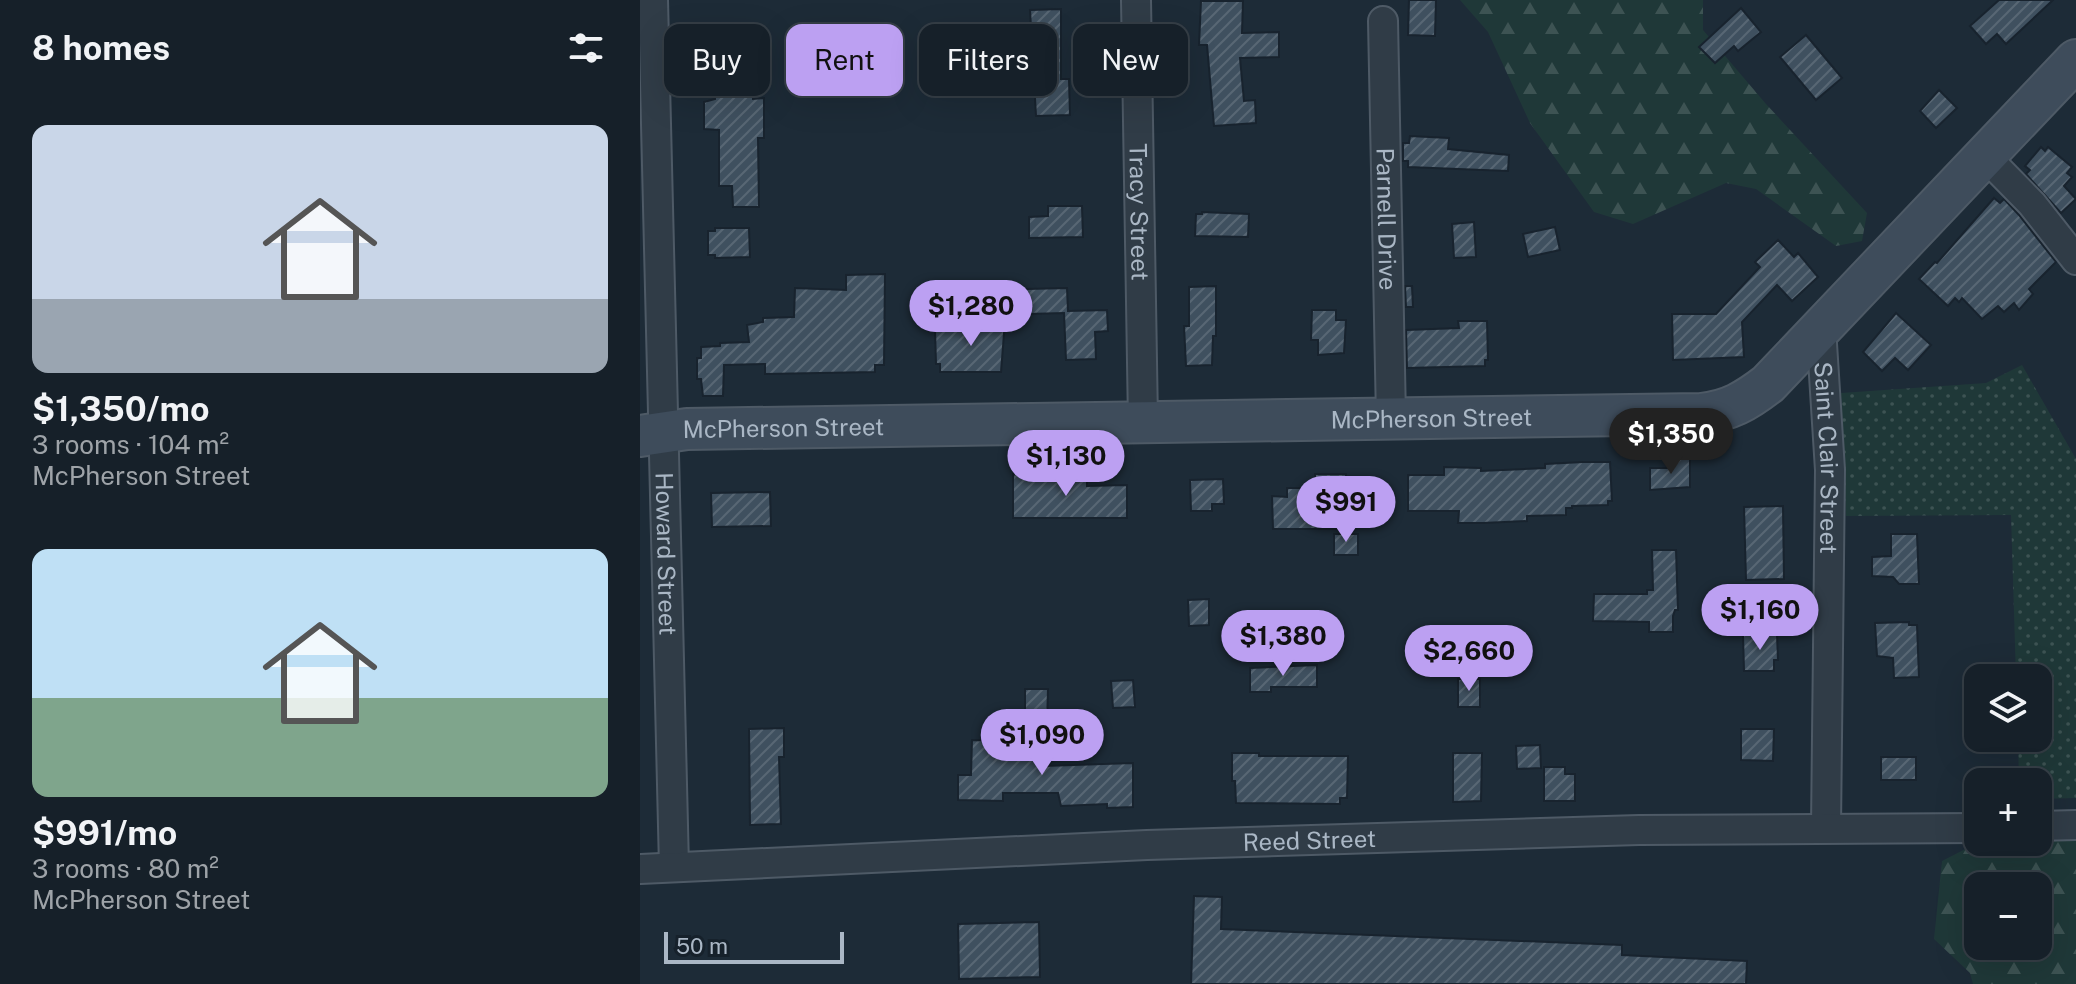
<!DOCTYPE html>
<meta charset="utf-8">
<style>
:root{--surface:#162029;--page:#232d35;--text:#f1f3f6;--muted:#9ea3a8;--line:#353e46;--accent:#bca0f2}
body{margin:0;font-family:"Public Sans",sans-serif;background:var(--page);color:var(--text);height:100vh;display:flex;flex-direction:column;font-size:30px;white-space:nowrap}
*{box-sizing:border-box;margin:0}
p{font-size:26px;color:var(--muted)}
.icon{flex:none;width:44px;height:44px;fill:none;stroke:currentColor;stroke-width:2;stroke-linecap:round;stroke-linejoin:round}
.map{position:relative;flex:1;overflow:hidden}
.side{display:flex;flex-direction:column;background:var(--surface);width:640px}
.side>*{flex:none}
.hud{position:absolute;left:24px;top:24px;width:760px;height:72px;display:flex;gap:16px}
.buttons{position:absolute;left:1324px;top:664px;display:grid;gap:16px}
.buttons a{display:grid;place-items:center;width:88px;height:88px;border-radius:16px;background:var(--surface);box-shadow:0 8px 32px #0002,0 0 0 2px var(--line);font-size:40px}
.scale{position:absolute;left:24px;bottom:20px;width:180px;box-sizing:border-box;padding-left:8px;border:4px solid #aab7c5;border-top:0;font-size:22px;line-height:28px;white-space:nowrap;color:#aab7c5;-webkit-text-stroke:6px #16212b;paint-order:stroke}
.price{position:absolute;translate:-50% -68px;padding:0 18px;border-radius:28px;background:var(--accent);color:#111;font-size:26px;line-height:52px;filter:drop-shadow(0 2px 4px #0008)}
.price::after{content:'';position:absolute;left:50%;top:48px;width:24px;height:18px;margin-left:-12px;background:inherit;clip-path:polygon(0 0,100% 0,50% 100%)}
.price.current{background:#222;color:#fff}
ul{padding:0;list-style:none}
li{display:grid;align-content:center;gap:16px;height:424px;padding:0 32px}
li span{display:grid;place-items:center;height:248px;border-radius:16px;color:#555}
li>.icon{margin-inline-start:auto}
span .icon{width:144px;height:144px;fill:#fffc;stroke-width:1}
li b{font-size:34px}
h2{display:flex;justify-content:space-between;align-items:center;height:96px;padding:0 32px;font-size:34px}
.chip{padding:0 28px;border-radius:16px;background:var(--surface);box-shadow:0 8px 32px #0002,0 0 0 2px var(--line);font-size:28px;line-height:72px}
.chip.current{background:var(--accent);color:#111}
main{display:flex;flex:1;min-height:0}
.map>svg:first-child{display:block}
</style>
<main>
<section class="side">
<h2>8 homes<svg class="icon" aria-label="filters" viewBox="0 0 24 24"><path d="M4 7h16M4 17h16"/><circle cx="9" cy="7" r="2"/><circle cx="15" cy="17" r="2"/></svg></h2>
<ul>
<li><span style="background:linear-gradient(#c9d6e8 70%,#9aa5b1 0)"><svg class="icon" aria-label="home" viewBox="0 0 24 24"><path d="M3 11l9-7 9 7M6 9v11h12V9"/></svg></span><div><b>$1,350/mo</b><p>3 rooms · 104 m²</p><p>McPherson Street</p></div></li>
<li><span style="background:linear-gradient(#bfe0f5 60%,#7fa58c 0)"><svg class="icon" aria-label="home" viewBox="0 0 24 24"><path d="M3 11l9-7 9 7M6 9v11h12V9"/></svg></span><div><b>$991/mo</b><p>3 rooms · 80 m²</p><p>McPherson Street</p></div></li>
</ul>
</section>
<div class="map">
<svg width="1436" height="984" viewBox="0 0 1436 984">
<defs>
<pattern id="grass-dots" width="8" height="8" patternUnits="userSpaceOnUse" patternTransform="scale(2)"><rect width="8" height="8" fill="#1f3838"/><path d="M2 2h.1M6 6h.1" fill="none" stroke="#3d5353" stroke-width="1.8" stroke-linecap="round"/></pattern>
<pattern id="forest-firs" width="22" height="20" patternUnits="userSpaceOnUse" patternTransform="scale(2)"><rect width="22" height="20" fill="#1f3838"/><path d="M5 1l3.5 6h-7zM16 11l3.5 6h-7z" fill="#3d5353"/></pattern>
<pattern id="building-hatch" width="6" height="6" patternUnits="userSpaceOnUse" patternTransform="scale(2)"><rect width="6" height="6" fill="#3f505f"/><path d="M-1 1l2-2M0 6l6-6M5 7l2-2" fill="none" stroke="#586774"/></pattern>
</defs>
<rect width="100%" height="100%" fill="#1d2b37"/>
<path fill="url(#grass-dots)" d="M 1382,365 L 1436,459 L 1436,798 L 1398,799 L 1398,782 L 1379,782 L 1378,738 L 1398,738 L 1398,678 L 1376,678 L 1371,515 L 1206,516 L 1201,393 L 1346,383 Z"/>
<g fill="url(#forest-firs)" fill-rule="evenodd">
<path d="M 820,0 L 1063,0 L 1063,30 L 1126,104 L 1227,213 L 1222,241 L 1196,246 L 1116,189 L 1086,183 L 993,224 L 954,212 L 890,123 L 848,32 Z"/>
<path d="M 1436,835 L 1436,984 L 1333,984 L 1330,973 L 1294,939 L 1302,861 L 1339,842 L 1398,842 L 1398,838 ZM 1338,886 L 1398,886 L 1398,946 L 1338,946 Z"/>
</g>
<g fill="url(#building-hatch)" stroke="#18232e" stroke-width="2">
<path d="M 769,0 L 796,0 L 795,36 L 768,35 Z"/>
<path d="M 1359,0 L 1413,0 L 1366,44 L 1357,34 L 1346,44 L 1330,26 Z"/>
<path d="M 561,1 L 603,1 L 602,33 L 639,32 L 639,57 L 600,58 L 604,101 L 615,100 L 616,123 L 574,126 L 567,45 L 559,45 Z"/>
<path d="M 1101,8 L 1121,32 L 1098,51 L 1094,46 L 1075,63 L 1059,47 Z"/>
<path d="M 421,9 L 421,79 L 429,79 L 430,115 L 396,116 L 390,10 Z"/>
<path d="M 1166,35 L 1202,78 L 1176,100 L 1140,57 Z"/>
<path d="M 111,55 L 113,99 L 124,98 L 124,138 L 118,138 L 119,207 L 93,207 L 92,186 L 79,186 L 79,130 L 64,129 L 64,102 L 75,99 L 73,56 Z"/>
<path d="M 1299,90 L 1317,108 L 1296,128 L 1280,111 Z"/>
<path d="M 770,136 L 809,138 L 808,149 L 869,155 L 868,171 L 768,167 L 768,161 L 763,161 L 763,143 L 769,143 Z"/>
<path d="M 1401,147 L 1405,151 L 1408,147 L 1432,167 L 1427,173 L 1432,177 L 1424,186 L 1436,199 L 1421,213 L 1386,174 L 1390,170 L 1385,166 Z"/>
<path d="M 1354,198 L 1360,203 L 1364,199 L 1379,215 L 1416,262 L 1389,289 L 1393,294 L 1379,310 L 1374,303 L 1364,312 L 1358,306 L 1342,319 L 1322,298 L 1319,302 L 1315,298 L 1308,306 L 1279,279 L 1295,262 L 1297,263 Z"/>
<path d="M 408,206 L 442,206 L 443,237 L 389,238 L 389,217 L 408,216 Z"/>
<path d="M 562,212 L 609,214 L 608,237 L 555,236 L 556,214 L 562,214 Z"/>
<path d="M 834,222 L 836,257 L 814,258 L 812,224 Z"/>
<path d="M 915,227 L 920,250 L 888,257 L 883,234 Z"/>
<path d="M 75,228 L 109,228 L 110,257 L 75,258 L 75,255 L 68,255 L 68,231 L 75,231 Z"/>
<path d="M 1138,240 L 1154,257 L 1158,253 L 1178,277 L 1152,301 L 1137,285 L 1102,322 L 1104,357 L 1033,360 L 1032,314 L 1076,314 L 1120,267 L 1115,262 Z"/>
<path d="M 245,274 L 244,365 L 235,365 L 235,372 L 125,374 L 125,364 L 84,365 L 83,396 L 63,396 L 61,379 L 57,379 L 57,358 L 61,358 L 61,347 L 80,346 L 80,343 L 109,342 L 107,325 L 123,322 L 123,318 L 154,317 L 155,288 L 206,290 L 206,275 Z"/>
<path d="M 576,286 L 576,336 L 573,336 L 572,365 L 546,366 L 544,326 L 549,326 L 549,287 Z"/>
<path d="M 765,286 L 772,286 L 773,307 L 766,307 Z"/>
<path d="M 427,288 L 428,311 L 467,310 L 468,331 L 455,332 L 456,359 L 426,360 L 424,313 L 388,314 L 386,289 Z"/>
<path d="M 672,310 L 696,310 L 696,320 L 706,320 L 704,353 L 678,355 L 678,340 L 671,340 Z"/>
<path d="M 1256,313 L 1291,345 L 1268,370 L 1255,358 L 1242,371 L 1223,352 Z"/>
<path d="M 341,320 L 365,321 L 361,372 L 300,372 L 300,364 L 296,364 L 295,330 L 341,328 Z"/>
<path d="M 818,321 L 847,321 L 848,360 L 845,360 L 845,366 L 767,368 L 766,330 L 819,328 Z"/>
<path d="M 1029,459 L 1050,459 L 1050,487 L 1010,490 L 1010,468 L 1029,468 Z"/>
<path d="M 943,462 L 970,462 L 972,501 L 968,501 L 968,505 L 932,506 L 932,508 L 926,508 L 926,515 L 887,516 L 887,521 L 843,523 L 818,523 L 819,511 L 768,511 L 768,475 L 804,475 L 804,467 L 841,468 L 841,471 L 905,468 L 905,464 Z"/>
<path d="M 373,474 L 447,477 L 447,486 L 487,485 L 487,518 L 373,518 Z"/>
<path d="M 675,474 L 706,474 L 706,481 L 708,481 L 709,529 L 633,529 L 632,496 L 647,497 L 647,488 L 675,488 Z"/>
<path d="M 583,479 L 584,504 L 572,504 L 572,511 L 551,511 L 550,480 Z"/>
<path d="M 130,492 L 131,526 L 72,527 L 71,493 Z"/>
<path d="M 1143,506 L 1144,579 L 1106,580 L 1104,507 Z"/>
<rect x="694" y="534" width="24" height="21"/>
<path d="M 1251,534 L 1277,534 L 1279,584 L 1259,584 L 1253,577 L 1232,576 L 1232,557 L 1251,556 Z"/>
<path d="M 1012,550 L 1036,550 L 1038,610 L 1035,610 L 1033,616 L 1033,632 L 1009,632 L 1009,622 L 953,621 L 954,594 L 1007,594 L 1007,590 L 1013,590 Z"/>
<path d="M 569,599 L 569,625 L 549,626 L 548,600 Z"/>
<path d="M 1269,622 L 1269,625 L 1277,625 L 1279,677 L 1254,678 L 1253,658 L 1237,656 L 1235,623 Z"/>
<path d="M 1137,634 L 1138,660 L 1134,660 L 1134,671 L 1104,671 L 1103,635 Z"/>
<path d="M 677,665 L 677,687 L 631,687 L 631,692 L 610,692 L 610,668 Z"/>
<rect x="818" y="679" width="22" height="28"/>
<path d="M 493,680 L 495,707 L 473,708 L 471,681 Z"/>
<path d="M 385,689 L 408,689 L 407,725 L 385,725 Z"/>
<path d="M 144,728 L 144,757 L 139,757 L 141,824 L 110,825 L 109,729 Z"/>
<path d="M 1101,729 L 1134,729 L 1133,761 L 1101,760 Z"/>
<path d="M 332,740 L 401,742 L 401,763 L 404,763 L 404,766 L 493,763 L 493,807 L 467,808 L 467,804 L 421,806 L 418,793 L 363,793 L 363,801 L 318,800 L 318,775 L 331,775 Z"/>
<path d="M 900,745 L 901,768 L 877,769 L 876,746 Z"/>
<path d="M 592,753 L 619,753 L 619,756 L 708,756 L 707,798 L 700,798 L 700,804 L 596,803 L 595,781 L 592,781 Z"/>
<path d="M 813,753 L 842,753 L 841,801 L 813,802 Z"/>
<rect x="1241" y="757" width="35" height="23"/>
<path d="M 904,767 L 925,767 L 925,774 L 935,774 L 935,801 L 904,801 Z"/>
<path d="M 554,896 L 582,897 L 581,929 L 982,945 L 982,955 L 1107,961 L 1106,984 L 551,984 Z"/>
<path d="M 399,922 L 400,977 L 319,979 L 318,924 Z"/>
</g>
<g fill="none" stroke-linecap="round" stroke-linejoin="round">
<g stroke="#4e5a66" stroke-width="32">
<g id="street">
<path id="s1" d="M 13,0 L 34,867"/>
<path id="s2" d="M 496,0 L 503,422"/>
<path id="s3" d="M 743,21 L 751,418"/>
<path d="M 1344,155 L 1392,204 L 1436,260"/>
<path id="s4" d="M 1181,328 L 1190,470 L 1186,827"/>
<path d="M 1398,826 L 1436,825"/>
<path id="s5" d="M 0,869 L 507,845 L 999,830 L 1338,828"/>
</g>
</g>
<g stroke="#4e5a66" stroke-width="44">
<g id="secondary">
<path id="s6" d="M 0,436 L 47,429 L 1061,414 C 1089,411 1106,401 1128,384 L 1436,60"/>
</g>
</g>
<use href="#street" stroke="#303c47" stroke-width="28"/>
<use href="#secondary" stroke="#3e4c5b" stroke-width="40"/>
</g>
<g text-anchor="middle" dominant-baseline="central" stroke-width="8" stroke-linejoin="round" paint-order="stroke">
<g font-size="24" fill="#aab7c5" stroke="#16212b">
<text stroke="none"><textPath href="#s2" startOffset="212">Tracy Street</textPath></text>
<text stroke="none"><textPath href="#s3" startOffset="198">Parnell Drive</textPath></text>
<text stroke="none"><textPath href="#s6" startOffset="792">McPherson Street</textPath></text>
<text stroke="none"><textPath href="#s6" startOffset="144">McPherson Street</textPath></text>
<text stroke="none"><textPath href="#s4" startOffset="130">Saint Clair Street</textPath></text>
<text stroke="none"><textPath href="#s1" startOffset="554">Howard Street</textPath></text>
<text stroke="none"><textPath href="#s5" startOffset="670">Reed Street</textPath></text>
</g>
</g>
</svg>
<div class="buttons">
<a><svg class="icon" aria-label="layers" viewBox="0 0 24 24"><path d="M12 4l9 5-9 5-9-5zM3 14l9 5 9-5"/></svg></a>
<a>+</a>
<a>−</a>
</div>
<div class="scale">50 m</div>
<b class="price" style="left:331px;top:348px">$1,280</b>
<b class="price current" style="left:1031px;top:476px">$1,350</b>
<b class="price" style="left:426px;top:498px">$1,130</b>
<b class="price" style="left:706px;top:544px">$991</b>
<b class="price" style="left:1120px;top:652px">$1,160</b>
<b class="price" style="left:643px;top:678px">$1,380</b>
<b class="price" style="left:829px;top:693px">$2,660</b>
<b class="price" style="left:402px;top:777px">$1,090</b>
<div class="hud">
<a class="chip">Buy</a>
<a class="chip current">Rent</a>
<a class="chip">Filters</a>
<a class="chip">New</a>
</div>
</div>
</main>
